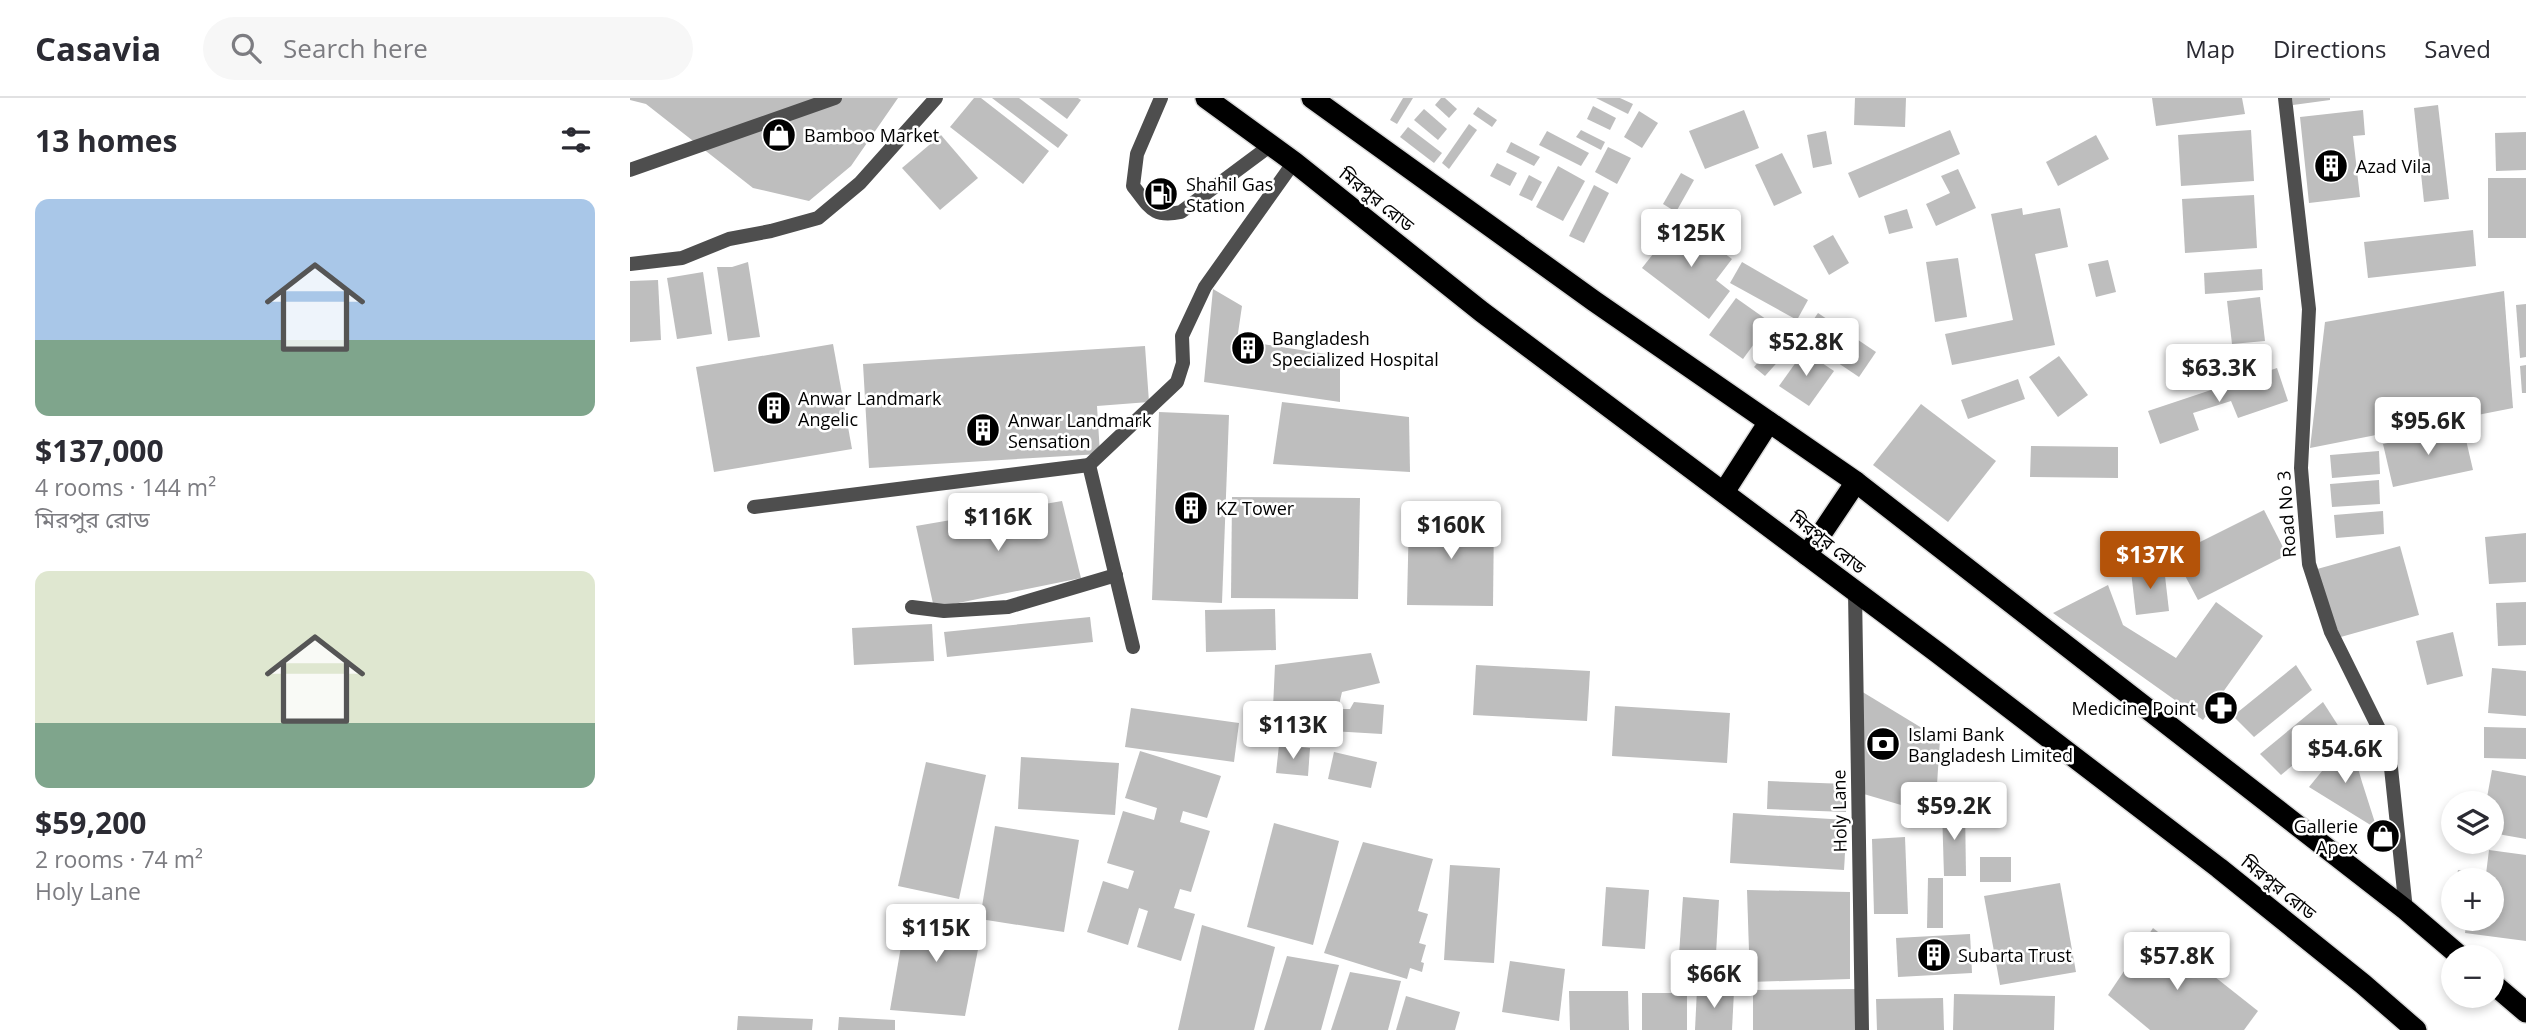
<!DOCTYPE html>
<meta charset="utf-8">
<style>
:root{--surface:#fff;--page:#f7f7f7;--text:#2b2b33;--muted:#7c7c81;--line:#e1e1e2;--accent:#b45309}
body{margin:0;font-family:"Open Sans","Noto Sans Bengali",sans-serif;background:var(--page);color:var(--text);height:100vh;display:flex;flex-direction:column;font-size:26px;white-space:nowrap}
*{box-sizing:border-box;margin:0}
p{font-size:23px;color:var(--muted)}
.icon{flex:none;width:38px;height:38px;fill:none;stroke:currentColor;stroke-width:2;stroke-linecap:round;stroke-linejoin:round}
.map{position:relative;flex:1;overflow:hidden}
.panel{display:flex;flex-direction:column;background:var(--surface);width:630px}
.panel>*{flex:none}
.controls{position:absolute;left:1811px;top:693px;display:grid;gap:14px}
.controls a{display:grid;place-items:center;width:63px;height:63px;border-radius:50%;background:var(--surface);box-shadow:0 4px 10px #0003;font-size:35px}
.price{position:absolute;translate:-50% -60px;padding:0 16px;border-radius:7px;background:#fff;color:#222;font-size:23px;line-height:46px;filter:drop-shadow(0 2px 4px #0008)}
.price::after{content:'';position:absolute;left:50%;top:42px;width:21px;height:16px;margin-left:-10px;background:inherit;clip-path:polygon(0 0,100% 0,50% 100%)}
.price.current{background:var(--accent);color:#fff}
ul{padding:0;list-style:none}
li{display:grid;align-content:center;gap:14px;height:371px;padding:0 35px}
li span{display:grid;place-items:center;height:217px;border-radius:14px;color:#555}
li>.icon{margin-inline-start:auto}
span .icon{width:126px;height:126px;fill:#fffc;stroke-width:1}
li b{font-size:30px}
h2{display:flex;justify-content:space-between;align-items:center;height:84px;padding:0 35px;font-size:30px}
header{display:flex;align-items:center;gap:42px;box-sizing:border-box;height:98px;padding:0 35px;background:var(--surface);border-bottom:2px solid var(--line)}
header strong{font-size:33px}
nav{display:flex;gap:38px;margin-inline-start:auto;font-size:24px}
.search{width:490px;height:63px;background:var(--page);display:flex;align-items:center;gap:18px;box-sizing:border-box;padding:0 24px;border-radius:38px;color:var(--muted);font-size:26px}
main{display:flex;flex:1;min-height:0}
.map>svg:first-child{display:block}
</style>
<header>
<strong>Casavia</strong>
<div class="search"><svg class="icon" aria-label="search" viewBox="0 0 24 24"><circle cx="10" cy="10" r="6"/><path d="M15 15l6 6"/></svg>Search here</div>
<nav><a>Map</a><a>Directions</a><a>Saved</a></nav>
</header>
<main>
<section class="panel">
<h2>13 homes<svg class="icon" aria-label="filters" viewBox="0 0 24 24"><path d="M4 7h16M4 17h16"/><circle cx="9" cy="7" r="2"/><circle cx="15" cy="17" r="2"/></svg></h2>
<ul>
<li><span style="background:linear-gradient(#a9c7e8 65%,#7fa58c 0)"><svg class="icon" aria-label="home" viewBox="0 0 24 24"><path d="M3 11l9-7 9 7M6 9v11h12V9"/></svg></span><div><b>$137,000</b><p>4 rooms · 144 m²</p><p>মিরপুর রোড</p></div></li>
<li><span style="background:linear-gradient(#dfe7d0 70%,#7fa58c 0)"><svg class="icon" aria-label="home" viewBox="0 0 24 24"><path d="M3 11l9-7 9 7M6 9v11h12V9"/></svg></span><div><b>$59,200</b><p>2 rooms · 74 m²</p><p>Holy Lane</p></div></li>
</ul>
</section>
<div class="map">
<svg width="1896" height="932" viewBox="0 0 1896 932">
<rect width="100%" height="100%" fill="#fff"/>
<g fill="#bebebe">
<path d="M 0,0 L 268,0 L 221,68 L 179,103 L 123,90 L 16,6 L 0,2 Z"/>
<path d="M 344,0 L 351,0 L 419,53 L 393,86 L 320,29 Z"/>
<path d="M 362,0 L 389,0 L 438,37 L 428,50 Z"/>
<path d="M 409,0 L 448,0 L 451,2 L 437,21 Z"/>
<path d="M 773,0 L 783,0 L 767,26 L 760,22 Z"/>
<path d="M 811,0 L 815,0 L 827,11 L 819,20 L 805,7 Z"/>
<path d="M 966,0 L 990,0 L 1003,6 L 998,16 Z"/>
<path d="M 1225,0 L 1276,0 L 1275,29 L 1224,27 Z"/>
<path d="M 1522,0 L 1612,0 L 1615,16 L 1526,28 Z"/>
<path d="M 1662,0 L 1700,0 L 1700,2 L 1663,7 Z"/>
<path d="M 1808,7 L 1819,101 L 1794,104 L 1784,10 Z"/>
<path d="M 963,8 L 986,20 L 980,32 L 957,21 Z"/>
<path d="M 848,9 L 867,22 L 862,29 L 843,16 Z"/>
<path d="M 794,11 L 817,31 L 808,42 L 784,22 Z"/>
<path d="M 1114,12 L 1129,50 L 1075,71 L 1059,33 Z"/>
<path d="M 1733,12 L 1735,37 L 1723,38 L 1730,99 L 1679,105 L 1670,19 Z"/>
<path d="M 1009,13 L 1028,25 L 1012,50 L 994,39 Z"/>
<path d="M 839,26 L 847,32 L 819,71 L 812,65 Z"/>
<path d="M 778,29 L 812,55 L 804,65 L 770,39 Z"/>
<path d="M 951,32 L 975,44 L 971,52 L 946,39 Z"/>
<path d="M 1320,32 L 1330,56 L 1229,100 L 1218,75 Z"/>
<path d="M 1621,32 L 1624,83 L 1551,88 L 1548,37 Z"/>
<path d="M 917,33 L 959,55 L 951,68 L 909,47 Z"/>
<path d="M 1196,33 L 1202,66 L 1183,70 L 1177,37 Z"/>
<path d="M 1896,34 L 1896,72 L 1866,73 L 1865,35 Z"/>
<path d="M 311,37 L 348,80 L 310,112 L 272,70 Z"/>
<path d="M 1466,37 L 1479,61 L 1428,88 L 1416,64 Z"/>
<path d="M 881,44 L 910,59 L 904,68 L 876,54 Z"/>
<path d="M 978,49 L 1001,60 L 987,86 L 965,74 Z"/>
<path d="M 1152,55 L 1172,95 L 1144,108 L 1125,67 Z"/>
<path d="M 867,65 L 887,75 L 880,88 L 860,78 Z"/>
<path d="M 928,68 L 955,83 L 933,123 L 906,109 Z"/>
<path d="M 1328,71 L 1346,110 L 1306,128 L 1296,106 L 1320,95 L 1311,78 Z"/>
<path d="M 1051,75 L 1064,82 L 1046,114 L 1033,106 Z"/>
<path d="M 899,77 L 912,84 L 902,103 L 889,97 Z"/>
<rect x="1858" y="80" width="38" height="60"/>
<path d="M 964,87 L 979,95 L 954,145 L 939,138 Z"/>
<path d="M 1624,97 L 1627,150 L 1555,155 L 1552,101 Z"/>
<path d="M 1392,110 L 1393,117 L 1430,110 L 1438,149 L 1405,156 L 1425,247 L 1322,267 L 1315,236 L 1383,222 L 1361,116 Z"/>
<path d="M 1277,111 L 1283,130 L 1259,136 L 1254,118 Z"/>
<path d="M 1050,122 L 1102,161 L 1086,182 L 1100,193 L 1079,221 L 1012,170 Z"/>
<path d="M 1843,132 L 1846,168 L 1738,180 L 1734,144 Z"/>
<path d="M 1203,137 L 1219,165 L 1199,177 L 1183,148 Z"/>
<path d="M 1328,160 L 1337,219 L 1305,224 L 1296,164 Z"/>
<path d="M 1478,162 L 1486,194 L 1466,199 L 1458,166 Z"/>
<path d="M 118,164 L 130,239 L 98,243 L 87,169 L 102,169 Z"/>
<path d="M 1112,164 L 1178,202 L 1167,222 L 1100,185 Z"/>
<path d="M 1632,171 L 1633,192 L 1575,196 L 1574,175 Z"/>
<path d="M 73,174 L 82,236 L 47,241 L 37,180 Z"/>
<path d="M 28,182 L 31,242 L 0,244 L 0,183 Z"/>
<path d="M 583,191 L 612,208 L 607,242 L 710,258 L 710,304 L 574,284 Z"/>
<path d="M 1874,193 L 1883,310 L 1680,350 L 1695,224 Z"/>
<path d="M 1630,199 L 1635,243 L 1602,246 L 1597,203 Z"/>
<path d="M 1106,200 L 1140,224 L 1113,261 L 1079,237 Z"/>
<path d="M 1896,206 L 1896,259 L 1890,260 L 1886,207 Z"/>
<path d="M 1188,215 L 1246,254 L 1229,279 L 1171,240 Z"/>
<path d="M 1151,238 L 1162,248 L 1135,278 L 1124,269 Z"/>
<path d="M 203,246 L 222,351 L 84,374 L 66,269 Z"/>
<path d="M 515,248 L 519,304 L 467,308 L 470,356 L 239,370 L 233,266 Z"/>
<path d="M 1174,253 L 1204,273 L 1179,308 L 1149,288 Z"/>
<path d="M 1429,258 L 1458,297 L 1428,319 L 1399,279 Z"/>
<path d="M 1896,267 L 1896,295 L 1892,295 L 1890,268 Z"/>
<path d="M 1647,270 L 1658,303 L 1608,320 L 1601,303 L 1563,315 L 1569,332 L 1530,346 L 1518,313 Z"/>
<path d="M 1388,281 L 1395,301 L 1338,321 L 1331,302 Z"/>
<path d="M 652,304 L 779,319 L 780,374 L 643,366 Z"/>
<path d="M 1291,306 L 1366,363 L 1318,424 L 1243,367 Z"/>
<path d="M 529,314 L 599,317 L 592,505 L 522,502 Z"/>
<path d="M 1833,329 L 1843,372 L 1763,389 L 1753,346 Z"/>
<path d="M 1401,348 L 1488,349 L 1488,380 L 1400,379 Z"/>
<path d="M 1749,353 L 1750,376 L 1702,380 L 1700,357 Z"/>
<path d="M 1749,382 L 1750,406 L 1702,409 L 1700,386 Z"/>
<path d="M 602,399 L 730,400 L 728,501 L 601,500 Z"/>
<path d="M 432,403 L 451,480 L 304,510 L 286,428 Z"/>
<path d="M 1634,412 L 1657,457 L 1568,502 L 1544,457 Z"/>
<path d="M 1753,413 L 1754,436 L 1706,440 L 1704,417 Z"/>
<path d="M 779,417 L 864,418 L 863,508 L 777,507 Z"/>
<path d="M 1896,435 L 1896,484 L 1859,486 L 1855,439 Z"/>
<path d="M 1770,448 L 1789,517 L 1700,542 L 1680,473 Z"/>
<path d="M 1534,469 L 1539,513 L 1506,517 L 1501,473 Z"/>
<path d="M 1478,487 L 1493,527 L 1546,560 L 1586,504 L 1633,538 L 1573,622 L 1423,515 Z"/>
<path d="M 1896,504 L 1896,547 L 1868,548 L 1866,505 Z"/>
<path d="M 645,511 L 646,552 L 576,554 L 575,512 Z"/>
<path d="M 460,519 L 463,544 L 317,559 L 314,534 Z"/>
<path d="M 302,526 L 304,563 L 224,567 L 222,530 Z"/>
<path d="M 1823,534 L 1833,578 L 1797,587 L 1786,543 Z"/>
<path d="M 741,555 L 750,585 L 712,594 L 708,611 L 720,611 L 724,604 L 754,607 L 752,636 L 684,632 L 680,640 L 659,642 L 658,631 L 642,631 L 645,567 Z"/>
<path d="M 846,567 L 960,573 L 957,623 L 843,617 Z"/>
<path d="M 1666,567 L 1682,592 L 1624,639 L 1603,618 Z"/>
<path d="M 1862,570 L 1896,573 L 1896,618 L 1858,615 Z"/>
<path d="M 1226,590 L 1310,641 L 1305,717 L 1227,694 Z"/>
<path d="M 1693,604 L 1709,629 L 1651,677 L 1630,656 Z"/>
<path d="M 985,608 L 1100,615 L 1097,665 L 982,658 Z"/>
<path d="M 501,610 L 609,625 L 604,664 L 495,649 Z"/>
<path d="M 1854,629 L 1896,630 L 1896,661 L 1854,660 Z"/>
<path d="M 1719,640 L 1732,684 L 1747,731 L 1679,689 Z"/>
<path d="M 649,647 L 680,650 L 678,678 L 646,675 Z"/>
<path d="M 510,653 L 591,678 L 577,720 L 553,713 L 550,724 L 580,733 L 561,794 L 550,791 L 544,810 L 565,816 L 551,863 L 507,849 L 518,813 L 509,810 L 498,847 L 457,834 L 473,783 L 498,791 L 504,773 L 477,765 L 493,713 L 524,722 L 527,710 L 495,700 Z"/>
<path d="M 704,654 L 747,664 L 741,690 L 698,681 Z"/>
<path d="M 391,659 L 489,665 L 485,717 L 388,711 Z"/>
<path d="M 296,664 L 356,677 L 329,801 L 268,788 Z"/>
<path d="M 1862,672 L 1896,678 L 1896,741 L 1862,735 L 1862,705 L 1856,705 Z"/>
<path d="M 1138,683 L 1217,686 L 1216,714 L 1137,711 Z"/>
<path d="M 1335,710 L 1336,778 L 1314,778 L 1312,711 Z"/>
<path d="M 1103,715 L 1217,722 L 1214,772 L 1100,765 Z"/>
<path d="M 644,725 L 709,743 L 683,847 L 617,829 Z"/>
<path d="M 365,728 L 449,742 L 434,834 L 350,821 Z"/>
<path d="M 1275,739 L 1278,816 L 1244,816 L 1242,741 Z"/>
<path d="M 733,744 L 803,761 L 788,813 L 798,816 L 789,845 L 796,847 L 791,864 L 794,865 L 792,874 L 780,870 L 777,881 L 694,855 Z"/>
<path d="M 1859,752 L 1896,757 L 1896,843 L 1835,835 L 1837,821 L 1862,821 L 1862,782 L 1826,782 L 1828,772 L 1856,776 Z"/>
<rect x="1350" y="759" width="31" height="25"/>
<path d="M 820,767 L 870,770 L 864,865 L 814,862 Z"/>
<path d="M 1298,780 L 1313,780 L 1313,830 L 1297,830 Z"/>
<path d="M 1430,785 L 1446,874 L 1370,887 L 1354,798 Z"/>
<path d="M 976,789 L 1019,792 L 1015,851 L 972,848 Z"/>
<path d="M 1117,792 L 1220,794 L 1220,881 L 1120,884 Z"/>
<path d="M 1053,799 L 1089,802 L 1085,874 L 1048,871 Z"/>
<path d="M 278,808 L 353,826 L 335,918 L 260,912 Z"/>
<path d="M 572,827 L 645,849 L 624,932 L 548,932 Z"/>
<path d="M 1523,830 L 1628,913 L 1614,932 L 1520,932 L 1478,897 Z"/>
<path d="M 1340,836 L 1342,875 L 1268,879 L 1266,840 Z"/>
<path d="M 657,858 L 709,867 L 691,932 L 634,932 Z"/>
<path d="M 880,863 L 935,871 L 929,923 L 872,914 Z"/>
<path d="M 720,874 L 771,883 L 758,932 L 701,932 Z"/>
<path d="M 1067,891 L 1104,893 L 1102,932 L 1065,932 Z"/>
<path d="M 1228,891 L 1228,932 L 1123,932 L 1123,892 Z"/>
<path d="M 939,893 L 998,893 L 999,932 L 940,932 Z"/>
<rect x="1012" y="895" width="45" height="37"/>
<path d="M 1324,896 L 1425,898 L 1424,932 L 1323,932 Z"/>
<path d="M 776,898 L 830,914 L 825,932 L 766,932 Z"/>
<path d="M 1313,900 L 1314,932 L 1247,932 L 1246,901 Z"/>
<path d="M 108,918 L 183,921 L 182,932 L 107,932 Z"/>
<path d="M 209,919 L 265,922 L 265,932 L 208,932 Z"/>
</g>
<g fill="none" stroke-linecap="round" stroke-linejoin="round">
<g stroke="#dbdbdb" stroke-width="24">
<g id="highway">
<path d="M 576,0 L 664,64 L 852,214 L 1308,555 L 1589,770 L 1733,886 L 1786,932"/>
<path d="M 682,0 L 964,203 L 1226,384 L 1776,812 L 1831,859"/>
<path d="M 1094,394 L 1139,324"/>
<path d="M 1177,457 L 1226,384"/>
<path d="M 1862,885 L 1896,914"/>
</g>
</g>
<g stroke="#4e4e4e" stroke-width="14">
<path d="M 531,0 L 507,56 L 503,88 C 520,109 522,120 551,114 L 641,47"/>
<path d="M 0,72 L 205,0"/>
</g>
<g stroke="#4e4e4e" stroke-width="14">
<path d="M 1655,0 L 1679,211 L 1671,370 L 1679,466 L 1701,534 L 1759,651 L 1776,812"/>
<path d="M 0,166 L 52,160 L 99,141 L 141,133 L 188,120 L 230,85 L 306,0"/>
<path d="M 459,367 L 547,284 L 553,265 L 552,238 L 575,189 L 664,64"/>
<path d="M 459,367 L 503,549"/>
<path d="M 124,409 L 459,367"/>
<path d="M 1225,494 L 1232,932"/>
<path d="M 282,509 L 314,513 L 378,509 L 486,477"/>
</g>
<use href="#highway" stroke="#000" stroke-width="21"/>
</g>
<defs>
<g id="shop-disc" transform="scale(1.75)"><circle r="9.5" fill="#000" stroke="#fff"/><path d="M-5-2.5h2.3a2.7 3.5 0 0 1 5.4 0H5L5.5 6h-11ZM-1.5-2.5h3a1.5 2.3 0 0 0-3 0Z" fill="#fff"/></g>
<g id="building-disc" transform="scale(1.75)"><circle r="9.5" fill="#000" stroke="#fff"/><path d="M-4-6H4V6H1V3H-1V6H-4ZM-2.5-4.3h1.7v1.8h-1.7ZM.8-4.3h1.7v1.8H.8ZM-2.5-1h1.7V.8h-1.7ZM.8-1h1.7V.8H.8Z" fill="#fff"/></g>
<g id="fuel-disc" transform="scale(1.75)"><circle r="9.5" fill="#000" stroke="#fff"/><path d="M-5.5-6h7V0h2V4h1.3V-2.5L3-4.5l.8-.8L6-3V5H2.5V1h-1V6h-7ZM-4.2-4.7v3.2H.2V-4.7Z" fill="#fff"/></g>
<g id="pharmacy-disc" transform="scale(1.75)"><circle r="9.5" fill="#000" stroke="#fff"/><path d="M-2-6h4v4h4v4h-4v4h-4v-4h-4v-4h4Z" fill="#fff"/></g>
<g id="bank-disc" transform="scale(1.75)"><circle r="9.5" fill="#000" stroke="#fff"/><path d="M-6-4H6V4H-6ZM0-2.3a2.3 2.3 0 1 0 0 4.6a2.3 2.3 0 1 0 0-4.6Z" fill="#fff"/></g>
</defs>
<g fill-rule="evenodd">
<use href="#shop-disc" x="149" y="37"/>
<use href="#building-disc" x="1701" y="68"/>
<use href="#fuel-disc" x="531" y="96"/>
<use href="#building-disc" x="618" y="250"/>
<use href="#building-disc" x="144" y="310"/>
<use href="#building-disc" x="353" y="332"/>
<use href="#building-disc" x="561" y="410"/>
<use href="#pharmacy-disc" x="1591" y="610"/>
<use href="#bank-disc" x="1253" y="646"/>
<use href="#shop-disc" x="1753" y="738"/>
<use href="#building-disc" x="1304" y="857"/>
</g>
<g text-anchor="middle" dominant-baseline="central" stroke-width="5" stroke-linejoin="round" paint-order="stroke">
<g font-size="18" fill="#000" stroke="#fff" text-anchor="start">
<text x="174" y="37">Bamboo Market</text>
<text x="1726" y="68">Azad Vila</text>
<text x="556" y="86">Shahil Gas<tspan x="556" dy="21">Station</tspan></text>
<text x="642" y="240">Bangladesh<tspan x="642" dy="21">Specialized Hospital</tspan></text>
<text x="168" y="300">Anwar Landmark<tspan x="168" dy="21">Angelic</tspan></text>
<text x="378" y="322">Anwar Landmark<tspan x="378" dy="21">Sensation</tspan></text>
<text x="586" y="410">KZ Tower</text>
<text x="1566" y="610" text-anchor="end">Medicine Point</text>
<text x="1278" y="636">Islami Bank<tspan x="1278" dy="21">Bangladesh Limited</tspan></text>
<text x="1728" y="728" text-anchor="end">Gallerie<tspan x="1728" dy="21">Apex</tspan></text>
<text x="1328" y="857">Subarta Trust</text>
</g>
<g font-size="18" fill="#000" stroke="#fff">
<text transform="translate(747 101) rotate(39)">মিরপুর রোড</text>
<text transform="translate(1656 416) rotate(-94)">Road No 3</text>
<text transform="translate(1198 444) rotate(38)">মিরপুর রোড</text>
<text transform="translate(1209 713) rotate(-91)">Holy Lane</text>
<text transform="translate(1649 789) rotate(39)">মিরপুর রোড</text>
</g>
</g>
</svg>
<div class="controls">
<a><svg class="icon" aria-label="layers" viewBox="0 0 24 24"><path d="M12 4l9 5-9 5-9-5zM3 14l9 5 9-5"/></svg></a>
<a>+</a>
<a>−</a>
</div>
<b class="price" style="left:1061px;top:171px">$125K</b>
<b class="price" style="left:1176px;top:280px">$52.8K</b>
<b class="price" style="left:1589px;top:306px">$63.3K</b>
<b class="price" style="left:1798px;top:359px">$95.6K</b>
<b class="price" style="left:368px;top:455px">$116K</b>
<b class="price" style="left:821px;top:463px">$160K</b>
<b class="price current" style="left:1520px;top:493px">$137K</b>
<b class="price" style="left:663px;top:663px">$113K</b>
<b class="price" style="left:1715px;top:687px">$54.6K</b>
<b class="price" style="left:1324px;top:744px">$59.2K</b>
<b class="price" style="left:306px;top:866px">$115K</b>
<b class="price" style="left:1547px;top:894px">$57.8K</b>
<b class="price" style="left:1084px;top:912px">$66K</b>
</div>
</main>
